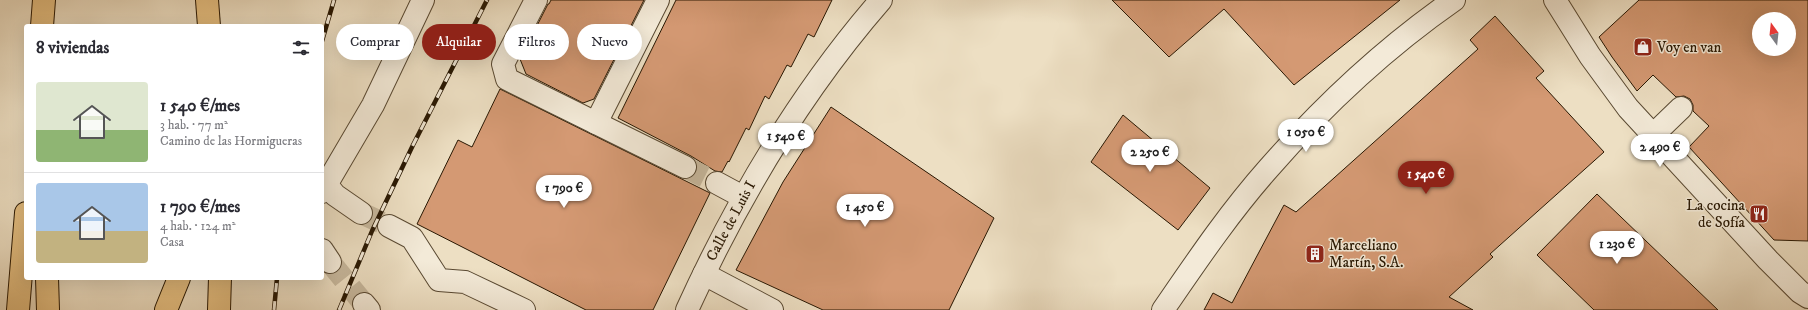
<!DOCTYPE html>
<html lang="es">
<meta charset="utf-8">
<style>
:root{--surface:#fff;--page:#f2f2f3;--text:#2b2b33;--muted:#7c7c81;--line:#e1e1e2;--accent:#8f2418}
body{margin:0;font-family:"IM FELL DW Pica",serif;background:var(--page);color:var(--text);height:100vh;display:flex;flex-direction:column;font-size:15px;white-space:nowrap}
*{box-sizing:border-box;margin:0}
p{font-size:13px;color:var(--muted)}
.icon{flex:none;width:22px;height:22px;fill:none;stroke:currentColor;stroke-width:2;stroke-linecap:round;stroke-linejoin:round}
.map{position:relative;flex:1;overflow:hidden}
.details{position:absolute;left:24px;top:24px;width:300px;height:256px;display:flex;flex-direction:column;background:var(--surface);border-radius:4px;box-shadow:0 4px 16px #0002}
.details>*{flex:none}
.top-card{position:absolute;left:336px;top:24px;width:380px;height:36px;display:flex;gap:8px}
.needle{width:26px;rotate:345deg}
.buttons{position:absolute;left:1752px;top:12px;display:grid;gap:8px}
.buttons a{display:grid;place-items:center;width:44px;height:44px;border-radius:50%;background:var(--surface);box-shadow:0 4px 16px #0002;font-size:20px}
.price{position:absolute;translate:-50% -34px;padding:0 9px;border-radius:14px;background:#fff;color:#222;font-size:13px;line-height:26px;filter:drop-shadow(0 1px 2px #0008)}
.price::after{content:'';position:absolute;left:50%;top:24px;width:12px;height:9px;margin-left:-6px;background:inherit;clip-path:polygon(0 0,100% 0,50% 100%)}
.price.active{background:var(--accent);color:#fff}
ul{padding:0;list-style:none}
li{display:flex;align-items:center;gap:12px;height:100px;padding:0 12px}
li+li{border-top:1px solid var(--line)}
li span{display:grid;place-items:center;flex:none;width:112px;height:80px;border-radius:4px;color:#555}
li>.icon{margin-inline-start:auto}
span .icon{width:48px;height:48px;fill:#fffc;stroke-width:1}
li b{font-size:17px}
h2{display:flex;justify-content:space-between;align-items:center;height:48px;padding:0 12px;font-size:17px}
.chip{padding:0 14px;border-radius:18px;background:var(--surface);box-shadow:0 4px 16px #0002;font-size:14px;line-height:36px}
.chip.active{background:var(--accent);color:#fff}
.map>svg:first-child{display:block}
</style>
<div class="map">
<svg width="1808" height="310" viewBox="0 0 1808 310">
<rect width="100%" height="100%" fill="#eddfc3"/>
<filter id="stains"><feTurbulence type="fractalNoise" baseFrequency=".005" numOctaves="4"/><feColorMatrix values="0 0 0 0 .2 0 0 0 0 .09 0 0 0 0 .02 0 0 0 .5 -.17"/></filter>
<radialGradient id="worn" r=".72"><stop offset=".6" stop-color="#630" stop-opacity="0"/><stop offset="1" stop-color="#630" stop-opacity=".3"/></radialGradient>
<g fill="#d49973" stroke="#281702" fill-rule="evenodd">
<path d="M 551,0 L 644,0 L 594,99 L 583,103 L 526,74 L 520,59 L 548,4 L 549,4 Z"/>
<path d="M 676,0 L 832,0 L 814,37 L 808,34 L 791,67 L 787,65 L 769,99 L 765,96 L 749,130 L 746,128 L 729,162 L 728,161 L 722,172 L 715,171 L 691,156 L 618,118 Z"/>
<path d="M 1112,0 L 1400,0 L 1294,85 L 1224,9 L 1169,57 Z"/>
<path d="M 1639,0 L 1808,0 L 1808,241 L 1774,240 L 1689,147 L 1709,126 L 1693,111 L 1693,105 L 1690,99 L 1684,96 L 1676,97 L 1653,75 L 1637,91 L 1612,57 L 1599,37 ZM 1759,19 L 1789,19 L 1789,49 L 1759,49 Z"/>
<path d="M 1495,16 L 1544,71 L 1536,78 L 1604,152 L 1490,254 L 1493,257 L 1449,297 L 1473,310 L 1204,310 L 1213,293 L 1232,303 L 1284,205 L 1296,212 L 1478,49 L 1470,40 Z"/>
<path d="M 500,89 L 710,193 L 653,310 L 586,310 L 417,224 L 458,140 L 472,147 Z"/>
<path d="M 831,107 L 994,218 L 949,310 L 823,310 L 736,270 L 783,182 Z"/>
<path d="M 1123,115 L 1210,188 L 1178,230 L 1091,162 Z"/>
<path d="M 1597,194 L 1718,310 L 1594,310 L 1537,255 Z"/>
</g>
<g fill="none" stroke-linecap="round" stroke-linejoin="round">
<g stroke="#c6b79c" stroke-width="22" stroke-dasharray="22 11" stroke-linecap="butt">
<path d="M 685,167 L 717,183"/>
<path d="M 361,213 L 389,226"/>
<path d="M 330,262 L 364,304"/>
</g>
<g stroke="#594932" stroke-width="24">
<g id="minor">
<path d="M 536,0 L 503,64 L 507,79 L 685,167"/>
<path d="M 1555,0 L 1590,56 L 1628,108 L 1768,260 L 1800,292 L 1808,297"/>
<path d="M 596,123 L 658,0"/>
<path d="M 1653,135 L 1681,108"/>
<path d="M 717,183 L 743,197"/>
<path d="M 326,184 L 335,195 L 361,213"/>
<path d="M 322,192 L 373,105 L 423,0"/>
<path d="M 389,226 L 412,238 L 439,280 L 465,282 L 524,310"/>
<path d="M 322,250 L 330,262"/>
<path d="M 704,274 L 772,310"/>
<path d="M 364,304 L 369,310"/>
<path d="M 687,310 C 738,198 800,93 881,0"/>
<path d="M 1163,310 C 1196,262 1229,213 1268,169 C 1323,106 1385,48 1454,0"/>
</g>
</g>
<g stroke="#281702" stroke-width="24">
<g id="highway">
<path d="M 207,0 L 209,26"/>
<path d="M 42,26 L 44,0"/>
<path d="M 47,278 L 48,310"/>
<path d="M 18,310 L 26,213"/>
<path d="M 166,310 L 179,278"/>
<path d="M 219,310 L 220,278"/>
</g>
</g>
<use href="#minor" stroke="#f3ead8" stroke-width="22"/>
<use href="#highway" stroke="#e6c082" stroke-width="22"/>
<g stroke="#281702" stroke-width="4.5">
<g id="rail">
<path d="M 322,41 L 334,0"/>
<path d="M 274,310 L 277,278"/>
<path d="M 339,310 L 372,231 L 413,145 L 487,0"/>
</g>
</g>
<use href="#rail" stroke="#f3ead8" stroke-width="3" stroke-dasharray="9" stroke-linecap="butt"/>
</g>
<defs>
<g id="shop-square" transform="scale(1)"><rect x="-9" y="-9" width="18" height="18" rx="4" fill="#8f2418" stroke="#f3ead8"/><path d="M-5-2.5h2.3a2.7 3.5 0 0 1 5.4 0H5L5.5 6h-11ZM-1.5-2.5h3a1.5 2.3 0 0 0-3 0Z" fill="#fff"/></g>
<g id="restaurant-square" transform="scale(1)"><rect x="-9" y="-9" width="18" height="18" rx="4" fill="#8f2418" stroke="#f3ead8"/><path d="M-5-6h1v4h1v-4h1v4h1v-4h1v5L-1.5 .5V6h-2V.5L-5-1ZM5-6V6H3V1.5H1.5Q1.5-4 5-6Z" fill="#fff"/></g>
<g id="building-square" transform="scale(1)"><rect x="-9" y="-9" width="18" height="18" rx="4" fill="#8f2418" stroke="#f3ead8"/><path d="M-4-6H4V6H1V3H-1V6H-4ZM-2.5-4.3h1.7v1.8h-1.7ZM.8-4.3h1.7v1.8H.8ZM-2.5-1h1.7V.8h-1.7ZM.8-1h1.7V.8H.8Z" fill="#fff"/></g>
</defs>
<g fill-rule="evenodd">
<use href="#shop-square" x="1643" y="47"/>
<use href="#restaurant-square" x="1759" y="214"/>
<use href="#building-square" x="1315" y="254"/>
</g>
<g text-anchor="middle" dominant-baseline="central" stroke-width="3" stroke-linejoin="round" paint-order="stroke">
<g font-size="15" fill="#281702" stroke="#f3ead8" text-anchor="start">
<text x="1657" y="47">Voy en van</text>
<text x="1745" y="205" text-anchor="end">La cocina<tspan x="1745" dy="17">de Sofía</tspan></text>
<text x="1329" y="245">Marceliano<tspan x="1329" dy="17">Martín, S.A.</tspan></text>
</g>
<g font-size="15" fill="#281702" stroke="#f3ead8">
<text transform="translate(731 221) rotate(-62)">Calle de Luis I</text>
</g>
</g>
<rect width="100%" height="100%" filter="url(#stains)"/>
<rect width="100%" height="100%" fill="url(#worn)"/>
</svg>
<div class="buttons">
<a><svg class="needle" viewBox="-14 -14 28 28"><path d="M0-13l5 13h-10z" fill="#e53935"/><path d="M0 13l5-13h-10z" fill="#7c7c81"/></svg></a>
</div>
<b class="price" style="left:1306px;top:153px">1 050 €</b>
<b class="price" style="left:786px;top:157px">1 540 €</b>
<b class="price" style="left:1660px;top:168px">2 490 €</b>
<b class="price" style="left:1150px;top:173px">2 250 €</b>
<b class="price active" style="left:1426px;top:195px">1 540 €</b>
<b class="price" style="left:564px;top:209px">1 790 €</b>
<b class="price" style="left:865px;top:228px">1 450 €</b>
<b class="price" style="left:1617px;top:265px">1 230 €</b>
<div class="top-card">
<a class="chip">Comprar</a>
<a class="chip active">Alquilar</a>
<a class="chip">Filtros</a>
<a class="chip">Nuevo</a>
</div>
<section class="details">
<h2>8 viviendas<svg class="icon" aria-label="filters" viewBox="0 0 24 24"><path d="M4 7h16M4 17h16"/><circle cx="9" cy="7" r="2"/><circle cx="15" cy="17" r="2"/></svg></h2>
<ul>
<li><span style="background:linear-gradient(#dfe7d0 60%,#8fb573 0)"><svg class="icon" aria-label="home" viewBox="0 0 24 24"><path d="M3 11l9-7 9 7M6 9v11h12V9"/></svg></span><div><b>1 540 €/mes</b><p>3 hab. · 77 m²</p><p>Camino de las Hormigueras</p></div></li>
<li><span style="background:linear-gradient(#a9c7e8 60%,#c2b280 0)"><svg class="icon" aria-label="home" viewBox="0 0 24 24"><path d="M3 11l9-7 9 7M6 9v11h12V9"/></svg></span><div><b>1 790 €/mes</b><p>4 hab. · 124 m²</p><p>Casa</p></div></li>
</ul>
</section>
</div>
